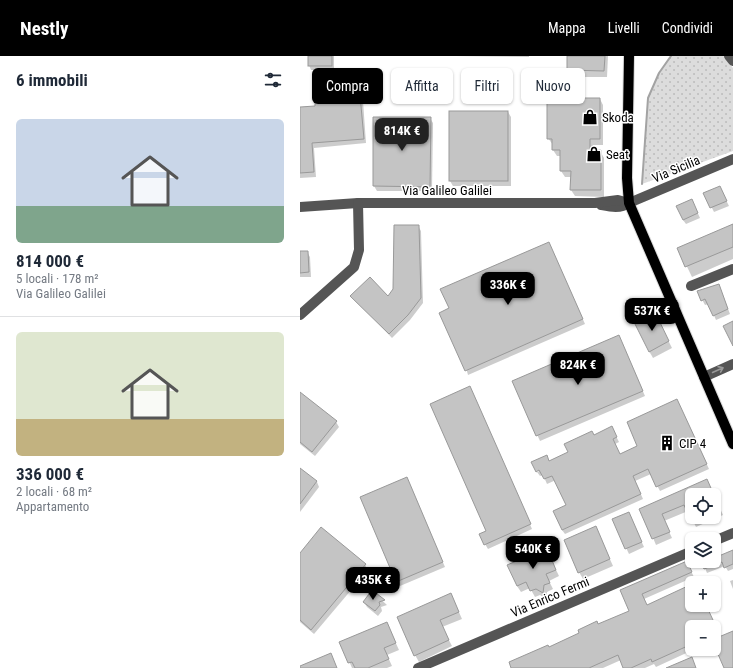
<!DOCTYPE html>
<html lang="it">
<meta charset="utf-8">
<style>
:root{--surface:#fff;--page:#f2f2f3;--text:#1f2937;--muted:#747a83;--line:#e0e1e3;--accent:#000}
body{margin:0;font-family:"Roboto Condensed",sans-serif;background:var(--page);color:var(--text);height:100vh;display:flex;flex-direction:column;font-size:15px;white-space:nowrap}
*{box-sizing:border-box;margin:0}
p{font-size:13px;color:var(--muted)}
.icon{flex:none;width:22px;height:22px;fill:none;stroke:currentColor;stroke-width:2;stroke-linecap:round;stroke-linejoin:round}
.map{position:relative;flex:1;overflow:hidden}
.panel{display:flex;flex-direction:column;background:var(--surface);width:300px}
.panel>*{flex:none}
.guide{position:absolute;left:12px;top:12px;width:361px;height:36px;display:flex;gap:8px}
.controls{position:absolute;left:385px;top:432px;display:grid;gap:8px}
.controls a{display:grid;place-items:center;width:36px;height:36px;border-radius:6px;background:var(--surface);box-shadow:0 1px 3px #0004;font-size:20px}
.price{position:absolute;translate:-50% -34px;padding:0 9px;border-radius:8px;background:var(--accent);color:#fff;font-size:13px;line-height:26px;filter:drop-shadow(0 1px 2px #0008)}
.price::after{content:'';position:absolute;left:50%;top:24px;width:12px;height:9px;margin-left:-6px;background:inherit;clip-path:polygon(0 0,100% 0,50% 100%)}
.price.current{background:#222;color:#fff}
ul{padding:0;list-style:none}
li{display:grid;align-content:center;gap:8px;height:212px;padding:0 16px}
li+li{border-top:1px solid var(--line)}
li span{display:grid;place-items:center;height:124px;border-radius:6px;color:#555}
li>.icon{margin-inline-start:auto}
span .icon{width:72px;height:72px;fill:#fffc;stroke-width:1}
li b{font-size:17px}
h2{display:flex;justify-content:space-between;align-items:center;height:48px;padding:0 16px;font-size:17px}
.pill{padding:0 14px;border-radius:6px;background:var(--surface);box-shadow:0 1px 3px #0004;font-size:14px;line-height:36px}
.pill.current{background:var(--accent);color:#fff}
header{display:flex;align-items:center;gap:24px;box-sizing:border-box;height:56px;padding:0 20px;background:var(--accent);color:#fff}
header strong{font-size:19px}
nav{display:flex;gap:22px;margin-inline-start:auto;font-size:14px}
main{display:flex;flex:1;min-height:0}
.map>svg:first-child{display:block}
</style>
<header>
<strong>Nestly</strong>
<nav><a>Mappa</a><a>Livelli</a><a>Condividi</a></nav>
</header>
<main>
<section class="panel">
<h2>6 immobili<svg class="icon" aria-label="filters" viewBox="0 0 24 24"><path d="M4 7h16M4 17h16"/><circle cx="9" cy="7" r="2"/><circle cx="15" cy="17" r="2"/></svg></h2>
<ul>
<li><span style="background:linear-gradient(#c9d6e8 70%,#7fa58c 0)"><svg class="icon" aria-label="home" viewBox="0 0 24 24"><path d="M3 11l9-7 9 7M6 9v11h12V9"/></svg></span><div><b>814 000 €</b><p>5 locali · 178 m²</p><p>Via Galileo Galilei</p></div></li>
<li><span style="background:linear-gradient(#dfe7d0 70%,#c2b280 0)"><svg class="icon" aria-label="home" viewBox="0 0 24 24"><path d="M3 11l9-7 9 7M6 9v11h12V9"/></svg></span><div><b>336 000 €</b><p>2 locali · 68 m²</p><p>Appartamento</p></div></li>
</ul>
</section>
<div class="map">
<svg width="433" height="612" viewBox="0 0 433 612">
<defs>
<pattern id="park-dots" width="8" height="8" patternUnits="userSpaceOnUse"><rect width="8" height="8" fill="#dcdcdc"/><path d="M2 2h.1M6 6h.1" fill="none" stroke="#bbb" stroke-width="1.8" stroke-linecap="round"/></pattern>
</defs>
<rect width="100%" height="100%" fill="#fff"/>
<path fill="url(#park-dots)" d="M 371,0 L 424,0 L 433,12 L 433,95 L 342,128 L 348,42 L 359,17 Z"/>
<g fill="#0003">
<path d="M 9,0 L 34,0 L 34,14 L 11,14 L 9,9 Z"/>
<path d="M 155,0 L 229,0 L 229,1 Z"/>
<path d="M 268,0 L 308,0 L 307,21 L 272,21 L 268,14 Z"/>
<path d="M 60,40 L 63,45 L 66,87 L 14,92 L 16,121 L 0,122 L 0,52 L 16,51 Z"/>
<path d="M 300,43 L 303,49 L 303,89 L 293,89 L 293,95 L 300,95 L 304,102 L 304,141 L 275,140 L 271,134 L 271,121 L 265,121 L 261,115 L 261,100 L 257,100 L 253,94 L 253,89 L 248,82 Z"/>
<path d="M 150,56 L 208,56 L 211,61 L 211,130 L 153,130 L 150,125 Z"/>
<path d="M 130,62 L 133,67 L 132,135 L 77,135 L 74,130 Z"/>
<path d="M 422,136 L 429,150 L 414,156 L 405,138 Z"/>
<path d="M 394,149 L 400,162 L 386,168 L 383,164 Z"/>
<path d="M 433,169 L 433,203 L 392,221 L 378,192 Z"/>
<path d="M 118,170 L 121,175 L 123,247 L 110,264 L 92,282 L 52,240 L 88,241 L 94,234 Z"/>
<path d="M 249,187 L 285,268 L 168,319 L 150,253 Z"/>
<path d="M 0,196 L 7,196 L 10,201 L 11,221 L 0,221 Z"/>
<path d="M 421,234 L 430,258 L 416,264 L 409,248 L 405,249 L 398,236 Z"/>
<path d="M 358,264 L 372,292 L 353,302 L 349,295 Z"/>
<path d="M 321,285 L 345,340 L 240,385 L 213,325 Z"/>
<path d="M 172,336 L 232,473 L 188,493 L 185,488 L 187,476 Z"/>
<path d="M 0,337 L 36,366 L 39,371 L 15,400 L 0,388 Z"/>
<path d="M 379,349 L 409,413 L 360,435 L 351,418 L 335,425 L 343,443 L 265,478 L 262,474 L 267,449 L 256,424 L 247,428 L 243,419 L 240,420 L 237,416 L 244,413 L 249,406 L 269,397 L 294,380 L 314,376 L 319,386 L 315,388 L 320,399 L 339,390 Z"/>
<path d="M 0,413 L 17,426 L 19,431 L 0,456 Z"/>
<path d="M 407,424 L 414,439 L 392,439 L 392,461 L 414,461 L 414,439 L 423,459 L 396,471 L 388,455 L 364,465 L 372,482 L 356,489 L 341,453 Z"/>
<path d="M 109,427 L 145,511 L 100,530 L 61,442 Z"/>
<path d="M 331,462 L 344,491 L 329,498 L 313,464 Z"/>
<path d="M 296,472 L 313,510 L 283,523 L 279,516 Z"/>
<path d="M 246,493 L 259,520 L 249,525 L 253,533 L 247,536 L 246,543 L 240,539 L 235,541 L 230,532 L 221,536 L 217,530 Z"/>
<path d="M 433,495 L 433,513 L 428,515 L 425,510 L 407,517 L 402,505 L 414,505 L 414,503 Z"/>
<path d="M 0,498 L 65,509 L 68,514 L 14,578 L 0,566 Z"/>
<path d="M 389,511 L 394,521 L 344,543 L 347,550 L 392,530 L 392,549 L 405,549 L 415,570 L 392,571 L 392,593 L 395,593 L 356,611 L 354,608 L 345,612 L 324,612 L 321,604 L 303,612 L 212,612 L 249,592 L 330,555 L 321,535 Z"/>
<path d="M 433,524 L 433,533 L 430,525 Z"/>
<path d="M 72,535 L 87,549 L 81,551 L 82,555 L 78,560 L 67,551 L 64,546 Z"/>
<path d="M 151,538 L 162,563 L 142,571 L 152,590 L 119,606 L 115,599 Z"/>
<path d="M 87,568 L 99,594 L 87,599 L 92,610 L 87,612 L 52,612 L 41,587 Z"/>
</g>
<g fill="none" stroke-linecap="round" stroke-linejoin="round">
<path stroke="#a3a3a3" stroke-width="2" d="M 342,128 L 348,42 L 359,17 L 371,0"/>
</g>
<g fill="#c4c4c4" stroke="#999">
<rect x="8" y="0" width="24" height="10"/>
<path d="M 267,0 L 305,0 L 304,15 L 267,14 Z"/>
<path d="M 60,39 L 64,83 L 12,87 L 14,116 L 0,117 L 0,51 L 15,50 L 15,43 Z"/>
<path d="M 247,42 L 300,42 L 300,83 L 290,83 L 290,94 L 301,94 L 301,134 L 270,134 L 271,115 L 260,115 L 260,94 L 252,94 L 252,83 L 247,83 Z"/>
<rect x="149" y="55" width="59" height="70"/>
<path d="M 73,61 L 131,61 L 130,131 L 73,130 Z"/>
<path d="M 420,130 L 427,145 L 410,152 L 403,137 Z"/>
<path d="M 392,143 L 398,157 L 383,164 L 376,150 Z"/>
<path d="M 433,168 L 433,191 L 385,211 L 377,192 Z"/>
<path d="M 94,169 L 119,169 L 121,242 L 108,259 L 89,278 L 50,240 L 70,221 L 88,240 L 93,233 Z"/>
<path d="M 249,186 L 283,263 L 165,315 L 139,257 L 149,252 L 140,233 Z"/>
<path d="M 0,195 L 8,195 L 9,216 L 0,217 Z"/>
<path d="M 419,228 L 428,253 L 413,260 L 405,243 L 401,245 L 397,235 Z"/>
<path d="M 355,256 L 369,285 L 349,296 L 334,266 Z"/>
<path d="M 433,265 L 433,290 L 423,270 Z"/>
<path d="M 319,279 L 343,335 L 236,380 L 212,325 Z"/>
<path d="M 170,330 L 231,468 L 184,489 L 179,478 L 186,475 L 130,348 Z"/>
<path d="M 0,336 L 37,365 L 12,396 L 0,386 Z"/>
<path d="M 377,343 L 407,408 L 356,431 L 348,413 L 333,420 L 341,438 L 262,474 L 253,455 L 266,449 L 252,420 L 244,423 L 239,414 L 236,416 L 231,406 L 247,399 L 249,405 L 268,396 L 264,388 L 292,375 L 294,379 L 312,370 L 317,381 L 313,383 L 320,398 L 337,390 L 327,366 Z"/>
<path d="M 0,412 L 17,425 L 0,448 Z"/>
<path d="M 107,421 L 143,506 L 96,526 L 60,441 Z"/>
<path d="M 407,423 L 414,439 L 392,439 L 392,466 L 384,449 L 362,458 L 370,476 L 352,483 L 339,453 Z"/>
<path d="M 329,456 L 342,486 L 325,493 L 312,463 Z"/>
<path d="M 296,470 L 310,503 L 278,517 L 264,484 Z"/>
<path d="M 21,471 L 66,508 L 11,574 L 0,564 L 0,497 Z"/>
<path d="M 247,492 L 256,514 L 246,518 L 250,527 L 244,529 L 243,537 L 236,533 L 230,535 L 226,526 L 217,530 L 207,509 Z"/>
<path d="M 433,494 L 433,508 L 424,512 L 422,506 L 404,513 L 400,505 L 414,505 L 414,502 Z"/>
<path d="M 387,505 L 392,516 L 342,538 L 347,549 L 392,528 L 392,549 L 406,549 L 413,564 L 398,571 L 392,571 L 392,574 L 389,575 L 392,588 L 352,606 L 351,603 L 331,612 L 323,612 L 318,599 L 289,612 L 211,612 L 209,606 L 248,589 L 249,591 L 279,577 L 278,574 L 297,565 L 298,568 L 329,555 L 320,534 Z"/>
<path d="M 72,534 L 85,544 L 79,546 L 80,549 L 75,555 L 63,546 Z"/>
<path d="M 151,537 L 159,556 L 140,564 L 149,584 L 114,600 L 97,561 Z"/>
<path d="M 87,566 L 96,587 L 84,592 L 89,603 L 68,612 L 55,612 L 52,606 L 48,607 L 39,586 Z"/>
<path d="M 433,575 L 433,612 L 424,612 L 414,589 L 414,583 Z"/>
<path d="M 31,597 L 37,612 L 0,612 L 0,610 Z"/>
<path d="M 392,601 L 396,612 L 366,612 Z"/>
</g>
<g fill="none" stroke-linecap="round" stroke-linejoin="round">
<g stroke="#dbdbdb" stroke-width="12">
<path id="major" d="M 329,0 L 327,122 L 329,147 L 433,388"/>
</g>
<g stroke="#555" stroke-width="10">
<path d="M 429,0 L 433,5"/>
<path d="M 301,149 C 311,151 320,153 329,147 L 433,103"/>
<path d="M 0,151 L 58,147 L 295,147 L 318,144 L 329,147"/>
<path d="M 391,230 L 433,213"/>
<path d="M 0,259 L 54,211 L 59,194 L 58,147"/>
<path d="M 404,321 L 433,308"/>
<path d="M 414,485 L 433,477"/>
<path d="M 118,612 L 392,495"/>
</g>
<use href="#major" stroke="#000" stroke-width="10"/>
</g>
<defs><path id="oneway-shaft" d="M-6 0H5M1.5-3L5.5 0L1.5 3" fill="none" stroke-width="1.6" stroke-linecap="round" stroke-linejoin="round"/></defs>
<use stroke="#999" href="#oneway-shaft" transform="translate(418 314) rotate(-24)"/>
<defs>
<g id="shop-bare" transform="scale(1.2)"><path d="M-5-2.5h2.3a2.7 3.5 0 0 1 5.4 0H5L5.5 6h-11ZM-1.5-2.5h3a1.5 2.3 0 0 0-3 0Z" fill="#000" stroke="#fff" stroke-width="2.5" paint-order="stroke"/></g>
<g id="building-bare" transform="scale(1.2)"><path d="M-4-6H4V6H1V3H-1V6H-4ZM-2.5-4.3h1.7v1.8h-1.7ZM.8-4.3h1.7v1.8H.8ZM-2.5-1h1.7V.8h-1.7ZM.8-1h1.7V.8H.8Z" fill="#000" stroke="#fff" stroke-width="2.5" paint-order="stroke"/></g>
</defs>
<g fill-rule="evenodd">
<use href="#shop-bare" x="290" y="61"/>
<use href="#shop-bare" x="294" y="98"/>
<use href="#building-bare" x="367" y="387"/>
</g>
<g text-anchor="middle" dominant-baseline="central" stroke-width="3" stroke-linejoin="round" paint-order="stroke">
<g font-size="13" fill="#000" stroke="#fff" text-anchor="start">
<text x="302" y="61">Skoda</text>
<text x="306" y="98">Seat</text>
<text x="379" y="387">CIP 4</text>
</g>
<g font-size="13" fill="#000" stroke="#fff">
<text transform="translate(376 113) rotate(-23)">Via Sicilia</text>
<text x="147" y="134">Via Galileo Galilei</text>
<text transform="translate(250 541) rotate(-23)">Via Enrico Fermi</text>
</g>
</g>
</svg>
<div class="controls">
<a><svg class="icon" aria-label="locate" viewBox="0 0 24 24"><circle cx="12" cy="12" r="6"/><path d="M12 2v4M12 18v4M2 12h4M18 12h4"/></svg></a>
<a><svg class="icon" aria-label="layers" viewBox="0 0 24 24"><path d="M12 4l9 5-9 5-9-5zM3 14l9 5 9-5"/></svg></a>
<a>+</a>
<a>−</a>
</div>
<b class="price current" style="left:102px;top:96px">814K €</b>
<b class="price" style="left:208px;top:250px">336K €</b>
<b class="price" style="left:352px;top:276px">537K €</b>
<b class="price" style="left:278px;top:330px">824K €</b>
<b class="price" style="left:233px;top:514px">540K €</b>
<b class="price" style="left:73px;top:545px">435K €</b>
<div class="guide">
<a class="pill current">Compra</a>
<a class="pill">Affitta</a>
<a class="pill">Filtri</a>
<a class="pill">Nuovo</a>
</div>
</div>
</main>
